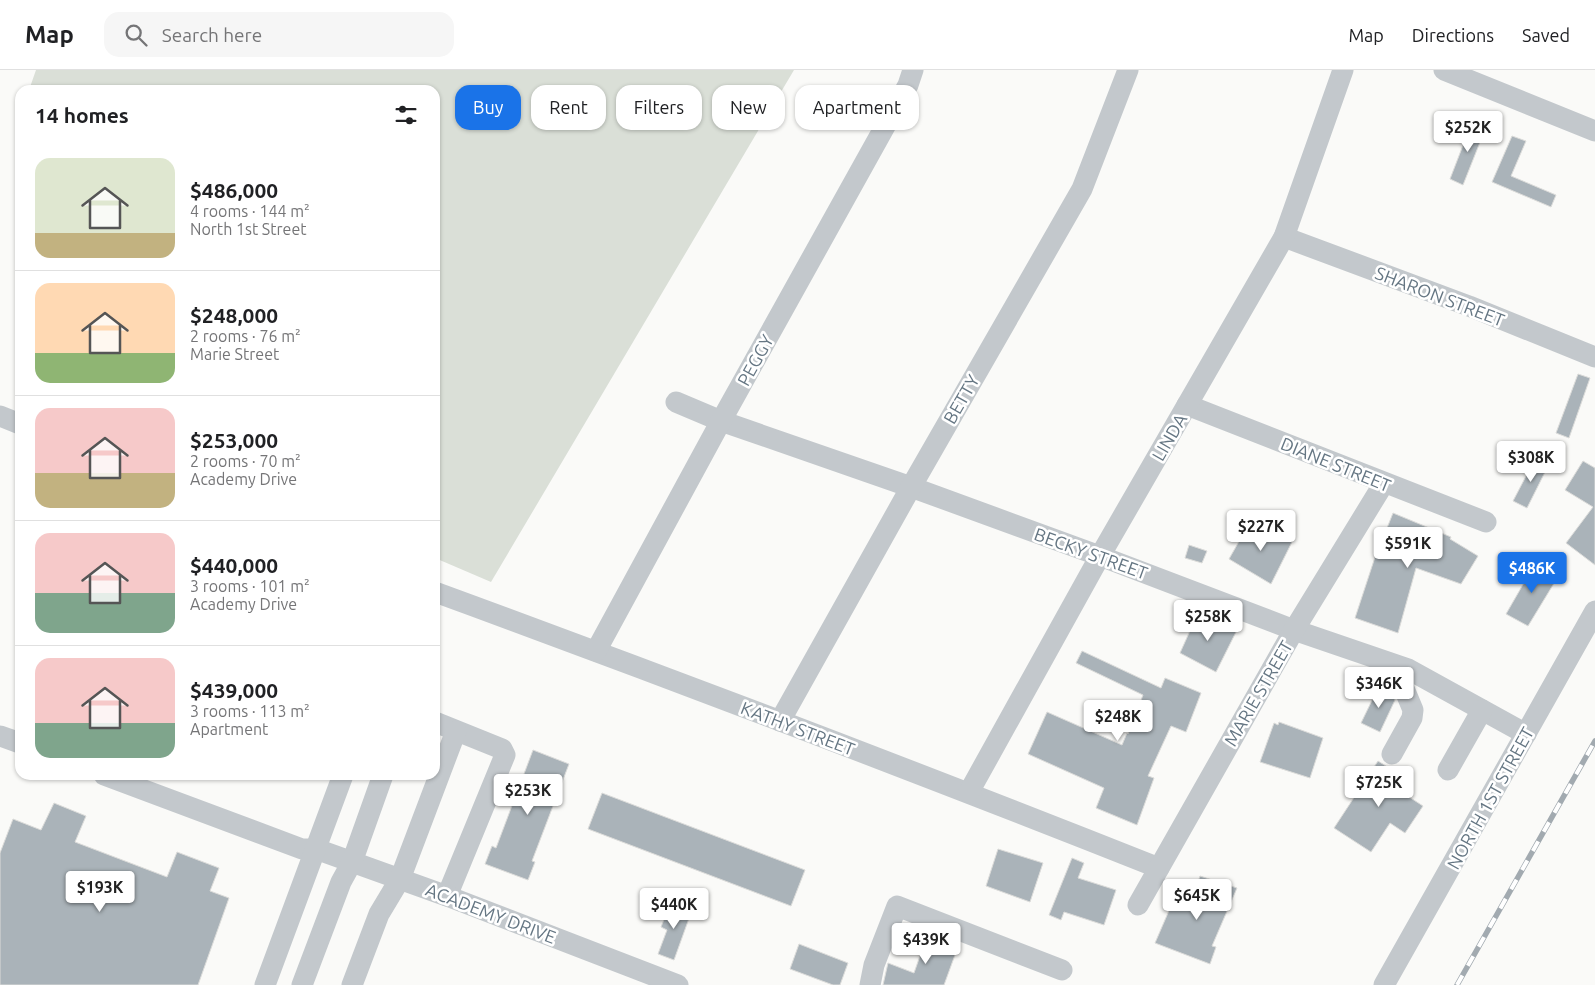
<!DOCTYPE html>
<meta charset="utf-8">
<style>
:root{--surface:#fff;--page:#f6f6f6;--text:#202124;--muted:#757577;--line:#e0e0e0;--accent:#1a73e8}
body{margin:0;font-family:Ubuntu,sans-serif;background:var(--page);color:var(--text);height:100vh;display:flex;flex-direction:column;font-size:19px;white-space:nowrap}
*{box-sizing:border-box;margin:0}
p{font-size:16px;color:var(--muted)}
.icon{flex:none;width:28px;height:28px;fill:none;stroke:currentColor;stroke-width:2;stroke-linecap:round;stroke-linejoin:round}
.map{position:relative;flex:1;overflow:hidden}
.drawer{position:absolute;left:15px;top:15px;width:425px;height:695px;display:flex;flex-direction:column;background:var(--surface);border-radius:15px;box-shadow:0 1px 4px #0004}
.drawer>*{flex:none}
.hud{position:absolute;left:455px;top:15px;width:475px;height:45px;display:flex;gap:10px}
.price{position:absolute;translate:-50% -42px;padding:0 11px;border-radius:5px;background:#fff;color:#222;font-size:16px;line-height:32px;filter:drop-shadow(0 1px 2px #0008)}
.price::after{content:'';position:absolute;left:50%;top:30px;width:15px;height:11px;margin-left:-8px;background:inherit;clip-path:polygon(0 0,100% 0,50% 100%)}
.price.current{background:var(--accent);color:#fff}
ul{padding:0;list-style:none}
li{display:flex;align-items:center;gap:15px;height:125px;padding:0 20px}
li+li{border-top:1px solid var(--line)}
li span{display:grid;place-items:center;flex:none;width:140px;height:100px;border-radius:15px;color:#555}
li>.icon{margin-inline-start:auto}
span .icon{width:60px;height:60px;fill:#fffc;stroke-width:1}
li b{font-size:21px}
h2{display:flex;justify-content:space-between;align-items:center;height:60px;padding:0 20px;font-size:21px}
.tag{padding:0 18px;border-radius:15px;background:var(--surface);box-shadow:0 1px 4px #0004;font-size:18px;line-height:45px}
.tag.current{background:var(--accent);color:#fff}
header{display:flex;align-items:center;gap:30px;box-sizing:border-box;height:70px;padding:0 25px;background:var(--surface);border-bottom:1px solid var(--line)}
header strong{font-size:24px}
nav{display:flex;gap:28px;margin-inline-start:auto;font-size:18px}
.search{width:350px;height:45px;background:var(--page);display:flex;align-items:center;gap:12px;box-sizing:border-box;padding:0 18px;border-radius:15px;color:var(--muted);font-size:19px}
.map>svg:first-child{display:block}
</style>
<header>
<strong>Map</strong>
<div class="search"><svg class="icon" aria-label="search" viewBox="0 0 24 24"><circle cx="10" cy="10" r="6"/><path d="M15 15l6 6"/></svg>Search here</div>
<nav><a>Map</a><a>Directions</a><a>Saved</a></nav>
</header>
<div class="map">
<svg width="1595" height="915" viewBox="0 0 1595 915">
<rect width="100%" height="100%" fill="#fafaf8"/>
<path fill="#dadfd7" d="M 36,0 L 794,0 L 491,512 L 435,488 L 435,20 L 29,20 Z"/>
<g fill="#aab3b9" stroke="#dcdcda">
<path d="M 1472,52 L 1486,57 L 1463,115 L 1450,109 Z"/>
<path d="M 1512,66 L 1526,71 L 1511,106 L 1556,125 L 1551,137 L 1492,112 Z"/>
<path d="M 1578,304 L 1590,308 L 1569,368 L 1556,363 Z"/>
<path d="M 1536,387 L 1549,394 L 1527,438 L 1513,431 Z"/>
<path d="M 1583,391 L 1595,398 L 1595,495 L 1566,473 L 1593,437 L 1565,420 Z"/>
<path d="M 1393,443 L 1451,467 L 1450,469 L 1478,486 L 1461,514 L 1416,498 L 1398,563 L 1355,548 L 1380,472 L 1381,473 Z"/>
<path d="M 1250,452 L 1292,472 L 1271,514 L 1229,489 Z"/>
<path d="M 1189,475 L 1207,481 L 1202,493 L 1185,488 Z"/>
<path d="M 1536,492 L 1559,505 L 1528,556 L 1506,544 Z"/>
<path d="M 1198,543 L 1237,560 L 1216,602 L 1180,583 Z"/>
<path d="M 1082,581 L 1161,618 L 1165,608 L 1201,623 L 1186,662 L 1171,656 L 1148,706 L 1154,708 L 1137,755 L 1096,738 L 1104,718 L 1028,684 L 1047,642 L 1122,675 L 1127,663 L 1128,664 L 1143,625 L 1076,593 Z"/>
<path d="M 1379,616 L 1392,622 L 1395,630 L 1380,662 L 1361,653 Z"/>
<path d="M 1279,652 L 1323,668 L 1310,708 L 1260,692 L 1274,653 L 1278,655 Z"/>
<path d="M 533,680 L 569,694 L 532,791 L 535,792 L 528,810 L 485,794 L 492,776 L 496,778 Z"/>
<path d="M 1378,691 L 1411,712 L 1403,723 L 1423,736 L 1405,763 L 1390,753 L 1371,782 L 1334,758 Z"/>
<path d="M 602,723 L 805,800 L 791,836 L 588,759 Z"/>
<path d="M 54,733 L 86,746 L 75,772 L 167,807 L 177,782 L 219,798 L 210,821 L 229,828 L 198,915 L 0,915 L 0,783 L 13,749 L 41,760 Z"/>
<path d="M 998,779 L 1043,793 L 1030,832 L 986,816 Z"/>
<path d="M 1072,788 L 1084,793 L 1078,808 L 1116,820 L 1104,855 L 1064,842 L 1061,850 L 1049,845 Z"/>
<path d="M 1200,806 L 1237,818 L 1212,876 L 1216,877 L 1210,894 L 1155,873 L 1174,829 L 1190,835 Z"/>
<path d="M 671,832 L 692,840 L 674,890 L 658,884 L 667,860 L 661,857 Z"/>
<path d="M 928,863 L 959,874 L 944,915 L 883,915 L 888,893 L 914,903 Z"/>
<path d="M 799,874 L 848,893 L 840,915 L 833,915 L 790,899 Z"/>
</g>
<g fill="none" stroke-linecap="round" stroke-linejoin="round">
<g stroke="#c3c8cc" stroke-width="21">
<path d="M 1444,0 L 1595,61"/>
<path d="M 1284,167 L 1469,236 L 1595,287"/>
<path d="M 676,332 L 721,351 L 911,417 L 1100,486 L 1294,560 L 1408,599 L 1526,664"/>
<path d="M 1187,335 L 1486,452"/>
<path d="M 0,346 L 20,354"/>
<path d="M 435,522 C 678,611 919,703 1159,798"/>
<path d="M 596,581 L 721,351 L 908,15 L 913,0"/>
<path d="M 780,651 L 911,417 L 1082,119 L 1128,0"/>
<path d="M 435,652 L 502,679 L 505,685 L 447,826"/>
<path d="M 0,666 L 20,673"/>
<path d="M 1392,684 L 1412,648 L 1413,640 L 1403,616 L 1404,598"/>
<path d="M 1448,700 L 1482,640"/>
<path d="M 104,705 L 302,779 L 316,779 L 447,826 L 678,915"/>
<path d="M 969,722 L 1100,486 L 1284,167 L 1343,0"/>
<path d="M 1138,835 L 1294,560 L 1384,413"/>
<path d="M 265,915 L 343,705"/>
<path d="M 302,915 L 341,812 L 352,792 L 383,705"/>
<path d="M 352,915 L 379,844 L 400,809 L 456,661"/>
<path d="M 870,915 L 874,895 L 897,836 L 1062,900"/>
<path d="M 1384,915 L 1595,541"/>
</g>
<g stroke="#a2aab0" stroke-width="5.5">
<path id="rail" d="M 1457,915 L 1595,671"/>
</g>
<use href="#rail" stroke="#fff" stroke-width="4" stroke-dasharray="11" stroke-linecap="butt"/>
</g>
<g text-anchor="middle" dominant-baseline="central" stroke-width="5" stroke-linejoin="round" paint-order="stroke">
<g font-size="18" fill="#657683" stroke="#fff">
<text transform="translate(1440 226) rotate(21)">SHARON STREET</text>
<text transform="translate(755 290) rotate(-61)">PEGGY</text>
<text transform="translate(961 329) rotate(-60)">BETTY</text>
<text transform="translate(1169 367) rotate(-60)">LINDA</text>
<text transform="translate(1336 394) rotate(22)">DIANE STREET</text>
<text transform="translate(1091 483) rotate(20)">BECKY STREET</text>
<text transform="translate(1258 623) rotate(-60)">MARIE STREET</text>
<text transform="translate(798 658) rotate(21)">KATHY STREET</text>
<text transform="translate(1490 728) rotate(-61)">NORTH 1ST STREET</text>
<text transform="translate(491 843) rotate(21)">ACADEMY DRIVE</text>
</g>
</g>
</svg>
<b class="price" style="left:1468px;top:83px">$252K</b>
<b class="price" style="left:1531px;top:413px">$308K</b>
<b class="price" style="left:1261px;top:482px">$227K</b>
<b class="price" style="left:1408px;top:499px">$591K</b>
<b class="price current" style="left:1532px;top:524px">$486K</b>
<b class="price" style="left:1208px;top:572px">$258K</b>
<b class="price" style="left:1379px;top:639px">$346K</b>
<b class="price" style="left:1118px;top:672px">$248K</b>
<b class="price" style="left:1379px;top:738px">$725K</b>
<b class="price" style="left:528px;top:746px">$253K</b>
<b class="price" style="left:100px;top:843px">$193K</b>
<b class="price" style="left:1197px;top:851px">$645K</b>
<b class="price" style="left:674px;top:860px">$440K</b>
<b class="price" style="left:926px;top:895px">$439K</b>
<div class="hud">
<a class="tag current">Buy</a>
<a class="tag">Rent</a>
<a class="tag">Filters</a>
<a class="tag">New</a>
<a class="tag">Apartment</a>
</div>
<section class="drawer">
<h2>14 homes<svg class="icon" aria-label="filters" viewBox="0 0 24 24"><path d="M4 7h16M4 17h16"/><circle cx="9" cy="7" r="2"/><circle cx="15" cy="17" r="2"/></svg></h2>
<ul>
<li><span style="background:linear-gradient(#dfe7d0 75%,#c2b280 0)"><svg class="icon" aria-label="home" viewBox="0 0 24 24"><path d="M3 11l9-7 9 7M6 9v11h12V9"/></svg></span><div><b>$486,000</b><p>4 rooms · 144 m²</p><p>North 1st Street</p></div></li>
<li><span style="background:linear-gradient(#ffd9b3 70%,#8fb573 0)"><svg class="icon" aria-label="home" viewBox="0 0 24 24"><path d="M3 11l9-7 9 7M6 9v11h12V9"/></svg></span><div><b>$248,000</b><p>2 rooms · 76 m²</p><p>Marie Street</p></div></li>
<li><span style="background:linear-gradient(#f6c9c9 65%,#c2b280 0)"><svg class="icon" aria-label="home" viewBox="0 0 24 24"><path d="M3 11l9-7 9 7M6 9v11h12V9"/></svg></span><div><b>$253,000</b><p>2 rooms · 70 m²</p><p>Academy Drive</p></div></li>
<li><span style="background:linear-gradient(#f6c9c9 60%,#7fa58c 0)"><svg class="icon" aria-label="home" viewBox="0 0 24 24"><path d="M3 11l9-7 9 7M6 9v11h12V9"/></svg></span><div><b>$440,000</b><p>3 rooms · 101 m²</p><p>Academy Drive</p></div></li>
<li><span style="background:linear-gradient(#f6c9c9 65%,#7fa58c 0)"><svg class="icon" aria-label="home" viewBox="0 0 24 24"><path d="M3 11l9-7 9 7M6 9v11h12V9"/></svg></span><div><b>$439,000</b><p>3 rooms · 113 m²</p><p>Apartment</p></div></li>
</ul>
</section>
</div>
